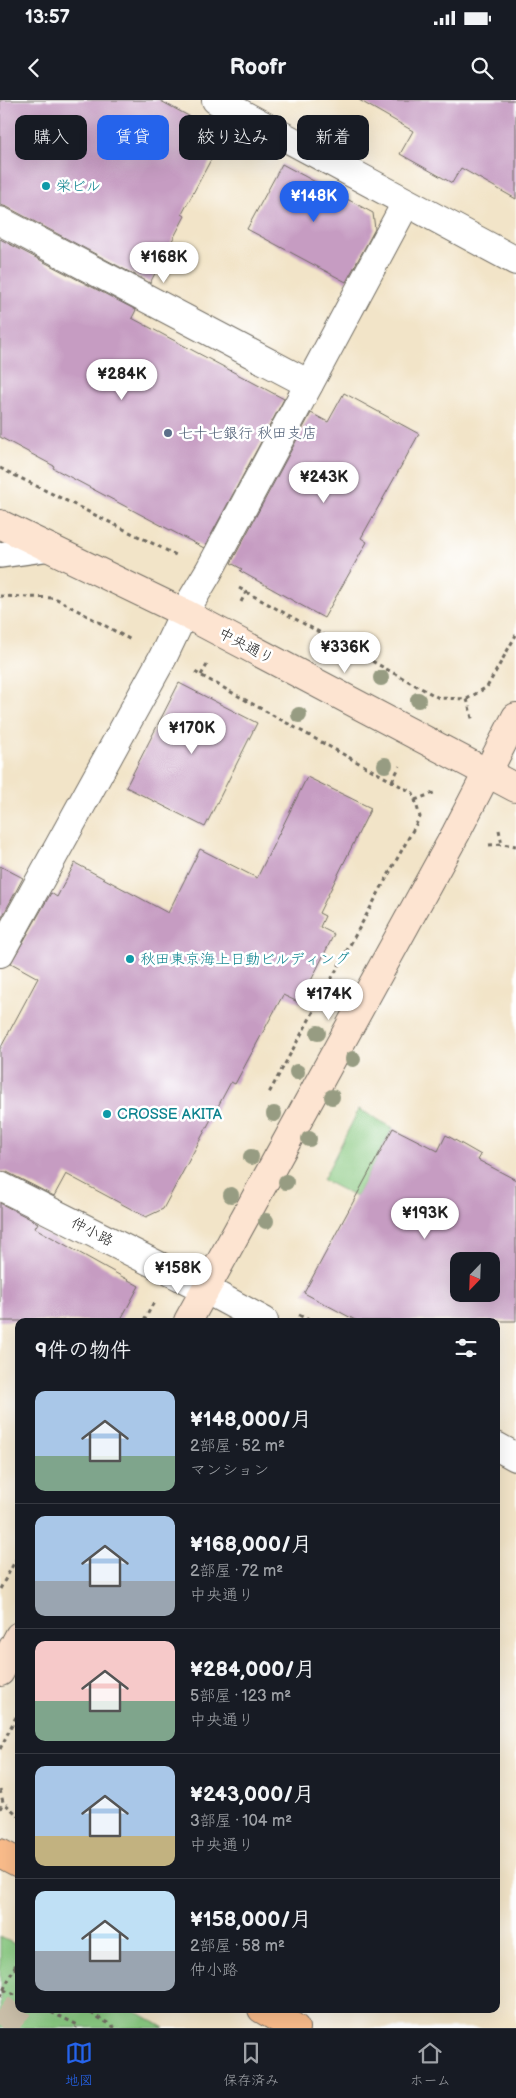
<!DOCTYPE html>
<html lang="ja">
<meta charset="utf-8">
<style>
:root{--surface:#171b24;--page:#242831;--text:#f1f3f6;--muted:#9ea1a6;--line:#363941;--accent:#2563eb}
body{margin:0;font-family:"Balsamiq Sans","Klee One",sans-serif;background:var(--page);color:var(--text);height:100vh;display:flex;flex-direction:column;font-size:19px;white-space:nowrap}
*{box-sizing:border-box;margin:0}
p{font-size:16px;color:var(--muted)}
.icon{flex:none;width:28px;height:28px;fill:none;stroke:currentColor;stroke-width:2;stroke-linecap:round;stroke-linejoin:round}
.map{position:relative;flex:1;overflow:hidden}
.panel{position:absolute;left:15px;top:1218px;width:485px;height:695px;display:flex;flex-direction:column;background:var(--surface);border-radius:10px;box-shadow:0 5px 20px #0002}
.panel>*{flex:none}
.guide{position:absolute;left:15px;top:15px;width:486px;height:45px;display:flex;gap:10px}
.needle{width:32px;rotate:203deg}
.fabs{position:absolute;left:450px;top:1152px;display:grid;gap:10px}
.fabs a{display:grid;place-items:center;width:50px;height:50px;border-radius:10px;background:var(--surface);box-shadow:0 5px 20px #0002;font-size:25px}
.price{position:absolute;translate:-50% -42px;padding:0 11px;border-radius:18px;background:#fff;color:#222;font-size:16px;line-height:32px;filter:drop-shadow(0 1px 2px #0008)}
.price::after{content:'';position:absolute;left:50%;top:30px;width:15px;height:11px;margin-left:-8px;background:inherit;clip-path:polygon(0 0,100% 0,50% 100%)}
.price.current{background:var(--accent);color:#fff}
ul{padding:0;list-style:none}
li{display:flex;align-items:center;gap:15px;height:125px;padding:0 20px}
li+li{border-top:1px solid var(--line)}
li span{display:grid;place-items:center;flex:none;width:140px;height:100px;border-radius:10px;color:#555}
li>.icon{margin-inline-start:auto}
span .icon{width:60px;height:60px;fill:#fffc;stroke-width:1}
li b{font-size:21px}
h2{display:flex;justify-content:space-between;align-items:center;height:60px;padding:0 20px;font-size:21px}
.chip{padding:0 18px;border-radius:10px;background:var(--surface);box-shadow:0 5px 20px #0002;font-size:18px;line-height:45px}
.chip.current{background:var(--accent);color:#fff}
.status{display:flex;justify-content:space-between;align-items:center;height:35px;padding:0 25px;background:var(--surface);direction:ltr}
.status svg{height:14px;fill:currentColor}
header{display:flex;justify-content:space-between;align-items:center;height:65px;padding:0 20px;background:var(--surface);font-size:22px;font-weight:800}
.menu{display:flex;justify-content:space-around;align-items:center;height:70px;border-top:1px solid var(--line);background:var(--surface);font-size:14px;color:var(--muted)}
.menu a{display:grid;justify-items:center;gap:2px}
.menu .current{color:var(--accent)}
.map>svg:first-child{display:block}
</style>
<div class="status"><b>13:57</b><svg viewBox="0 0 49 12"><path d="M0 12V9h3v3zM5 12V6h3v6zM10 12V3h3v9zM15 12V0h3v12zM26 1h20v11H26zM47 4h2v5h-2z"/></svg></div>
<header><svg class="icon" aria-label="back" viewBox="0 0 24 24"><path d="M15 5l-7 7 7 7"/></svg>Roofr<svg class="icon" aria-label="search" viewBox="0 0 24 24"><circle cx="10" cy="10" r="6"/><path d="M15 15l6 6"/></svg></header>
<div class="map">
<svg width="516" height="1928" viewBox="0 0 516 1928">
<rect width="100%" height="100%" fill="#fff"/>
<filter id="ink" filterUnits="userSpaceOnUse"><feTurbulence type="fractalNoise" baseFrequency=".02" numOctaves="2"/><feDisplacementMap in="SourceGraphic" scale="10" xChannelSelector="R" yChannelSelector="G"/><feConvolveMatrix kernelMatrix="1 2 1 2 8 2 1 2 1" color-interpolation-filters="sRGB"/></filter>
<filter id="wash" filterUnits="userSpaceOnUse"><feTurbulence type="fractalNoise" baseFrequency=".0096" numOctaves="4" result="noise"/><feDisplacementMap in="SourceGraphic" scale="20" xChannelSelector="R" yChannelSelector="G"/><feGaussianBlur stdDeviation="1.12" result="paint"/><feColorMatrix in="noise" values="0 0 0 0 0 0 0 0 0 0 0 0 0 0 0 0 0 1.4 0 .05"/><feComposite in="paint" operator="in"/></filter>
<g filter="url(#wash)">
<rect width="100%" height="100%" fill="#f2e4c8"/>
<g fill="#89c981" stroke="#5a7a56">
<path d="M 359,1009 L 393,1028 L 356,1097 L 323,1080 Z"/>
<path d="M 0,1837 L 19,1846 L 19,1909 L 132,1909 L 164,1928 L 0,1928 Z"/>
</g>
<g id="blocks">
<g fill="#c69cc2" fill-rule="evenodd">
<path d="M 0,0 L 159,0 L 224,35 L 182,114 L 185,116 L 150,183 L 7,107 L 0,105 Z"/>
<path d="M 359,0 L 516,0 L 516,99 L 461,68 L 452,83 L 400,54 L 413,31 Z"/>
<path d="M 282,64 L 373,113 L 375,129 L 346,182 L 247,129 Z"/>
<path d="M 0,139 L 136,210 L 132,218 L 284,299 L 204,448 L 53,368 L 54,366 L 0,337 Z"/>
<path d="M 344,293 L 419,334 L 361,438 L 367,442 L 324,518 L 240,471 L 242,469 L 231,463 L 311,313 L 328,322 Z"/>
<path d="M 179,583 L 257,623 L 205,727 L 126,687 Z"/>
<path d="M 307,677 L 371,708 L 319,813 L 325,816 L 320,827 L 334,834 L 300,903 L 283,895 L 235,984 L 231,982 L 163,1109 L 146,1117 L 66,1074 L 54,1096 L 7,1072 L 0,1071 L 0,949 L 38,878 L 11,863 L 51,793 L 57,797 L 75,763 L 168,813 L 200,749 L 257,778 Z"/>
<path d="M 0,766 L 23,778 L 0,821 Z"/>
<path d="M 393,1028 L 438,1051 L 446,1035 L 481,1055 L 478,1060 L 516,1080 L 516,1221 L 357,1221 L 304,1193 ZM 459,1161 L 491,1161 L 491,1194 L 459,1194 Z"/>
<path d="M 0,1103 L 38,1123 L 35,1128 L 139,1186 L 120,1221 L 0,1221 Z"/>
</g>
</g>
</g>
<g filter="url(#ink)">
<use href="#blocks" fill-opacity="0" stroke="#716c62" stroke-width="1"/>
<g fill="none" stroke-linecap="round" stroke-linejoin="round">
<path stroke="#cabfa9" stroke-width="28" stroke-dasharray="28 14" stroke-linecap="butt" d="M 0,1908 L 25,1928"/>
<g stroke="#716c62" stroke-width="28">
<path id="lane" d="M 0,455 L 50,448"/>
</g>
<g stroke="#716c62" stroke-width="30">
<g id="street">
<path d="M 216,0 L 516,161"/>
<path d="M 0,121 L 309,284"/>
<path d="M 0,853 L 163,557 L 184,513 L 209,471 L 406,103"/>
<path d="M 0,1086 L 205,1189 L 264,1221"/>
<path d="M 496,1346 L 516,1357"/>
</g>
</g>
<g stroke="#716c62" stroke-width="30">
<g id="secondary">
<path d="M 0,424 L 184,513 L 516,688"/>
<path d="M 188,1221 L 456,733 L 516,617"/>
<path d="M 0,1572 L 19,1536"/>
</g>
</g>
<g stroke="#716c62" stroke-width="30">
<g id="primary">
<path d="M 0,1753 L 19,1763"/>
<path d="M 262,1909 L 295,1928"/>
</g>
</g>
<g stroke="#716c62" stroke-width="3" stroke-dasharray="4 4" stroke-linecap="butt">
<path d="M 0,368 L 176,455"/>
<path d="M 239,488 L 439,598 L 467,599 L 487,587 L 516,535"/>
<path d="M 0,496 L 55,498 L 131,540"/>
<path d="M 241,502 L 246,492"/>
<path d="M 195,572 L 413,693 L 420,717 L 269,993"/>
<path d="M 201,575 L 207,565"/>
<path d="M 467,599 L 473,622"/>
<path d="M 392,681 L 400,666"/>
<path d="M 415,700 L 436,692"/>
<path d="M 499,730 L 502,744"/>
<path d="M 489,745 L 502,744 L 516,746"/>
<path d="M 299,1215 L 311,1221"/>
<path d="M 144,1221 L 154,1202"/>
<path d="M 0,1489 L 19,1454"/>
<path d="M 0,1649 L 19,1611"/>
<path d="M 0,1690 L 3,1702 L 19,1716"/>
<path d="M 0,1709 L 3,1702"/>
<path d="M 14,1868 L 19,1871"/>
<path d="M 4,1890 L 19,1897"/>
<path d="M 0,1897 L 19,1858"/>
<path d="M 44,1909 L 78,1925 L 76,1928"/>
<path d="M 84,1909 L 116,1928"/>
</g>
<use href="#lane" stroke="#fff" stroke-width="25"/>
<use href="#street" stroke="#fff" stroke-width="28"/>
<use href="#secondary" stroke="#fde4d1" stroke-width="28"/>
<use href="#primary" stroke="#fabc8b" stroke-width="28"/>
</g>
<g fill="#979c82">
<circle cx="334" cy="551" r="8"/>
<circle cx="381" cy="578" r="8"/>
<circle cx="418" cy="600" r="8"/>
<circle cx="299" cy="615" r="8"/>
<circle cx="385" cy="665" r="8"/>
<circle cx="318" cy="933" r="8"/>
<circle cx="353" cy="959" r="8"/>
<circle cx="297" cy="972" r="8"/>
<circle cx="332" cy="997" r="8"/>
<circle cx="274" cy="1014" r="8"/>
<circle cx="309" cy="1039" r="8"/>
<circle cx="251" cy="1057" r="8"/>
<circle cx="286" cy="1082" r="8"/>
<circle cx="231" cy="1095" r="8"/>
<circle cx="266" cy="1121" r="8"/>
</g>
</g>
<g fill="#0f9aa8" stroke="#fff" stroke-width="2">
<circle cx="46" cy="86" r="5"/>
<circle cx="130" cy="859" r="5"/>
<circle cx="107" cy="1014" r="5"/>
</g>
<circle fill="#5c6f8a" stroke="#fff" stroke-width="2" cx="168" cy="333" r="5"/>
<g text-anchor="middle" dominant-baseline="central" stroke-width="5" stroke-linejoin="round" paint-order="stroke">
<g font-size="15" fill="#0d838f" stroke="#fff" text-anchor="start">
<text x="56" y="86">栄ビル</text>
<text x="140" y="859">秋田東京海上日動ビルディング</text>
<text x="117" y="1014">CROSSE AKITA</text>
</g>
<g font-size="15" fill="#4e5e75" stroke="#fff" text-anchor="start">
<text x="178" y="333">七十七銀行 秋田支店</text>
</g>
<g font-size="15" fill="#2b2b2b" stroke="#fff">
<text transform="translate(246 546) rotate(28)">中央通り</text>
<text transform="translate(92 1132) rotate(27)">仲小路</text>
</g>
</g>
</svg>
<div class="fabs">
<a><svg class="needle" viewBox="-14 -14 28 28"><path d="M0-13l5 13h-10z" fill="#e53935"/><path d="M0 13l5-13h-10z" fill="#9ea1a6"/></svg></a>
</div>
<b class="price current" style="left:314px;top:123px">¥148K</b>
<b class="price" style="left:164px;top:184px">¥168K</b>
<b class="price" style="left:122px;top:301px">¥284K</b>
<b class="price" style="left:324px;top:404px">¥243K</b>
<b class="price" style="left:345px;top:574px">¥336K</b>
<b class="price" style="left:192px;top:655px">¥170K</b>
<b class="price" style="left:329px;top:921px">¥174K</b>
<b class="price" style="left:425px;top:1140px">¥193K</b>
<b class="price" style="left:178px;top:1195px">¥158K</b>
<div class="guide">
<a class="chip">購入</a>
<a class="chip current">賃貸</a>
<a class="chip">絞り込み</a>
<a class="chip">新着</a>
</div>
<section class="panel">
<h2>9件の物件<svg class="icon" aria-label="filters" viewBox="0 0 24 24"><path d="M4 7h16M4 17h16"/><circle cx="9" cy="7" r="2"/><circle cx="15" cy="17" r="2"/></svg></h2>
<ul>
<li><span style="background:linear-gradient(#a9c7e8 65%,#7fa58c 0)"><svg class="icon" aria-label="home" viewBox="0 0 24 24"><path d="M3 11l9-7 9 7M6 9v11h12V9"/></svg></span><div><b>¥148,000/月</b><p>2部屋 · 52 m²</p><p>マンション</p></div></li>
<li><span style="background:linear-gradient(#a9c7e8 65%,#9aa5b1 0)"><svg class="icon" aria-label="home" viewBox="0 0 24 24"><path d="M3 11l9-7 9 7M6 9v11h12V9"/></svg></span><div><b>¥168,000/月</b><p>2部屋 · 72 m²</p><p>中央通り</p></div></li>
<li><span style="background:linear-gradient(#f6c9c9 60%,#7fa58c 0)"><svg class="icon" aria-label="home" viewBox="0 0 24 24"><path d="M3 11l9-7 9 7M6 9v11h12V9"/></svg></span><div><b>¥284,000/月</b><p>5部屋 · 123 m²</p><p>中央通り</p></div></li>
<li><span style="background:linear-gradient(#a9c7e8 70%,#c2b280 0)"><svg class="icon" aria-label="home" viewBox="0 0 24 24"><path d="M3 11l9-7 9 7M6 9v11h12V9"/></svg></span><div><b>¥243,000/月</b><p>3部屋 · 104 m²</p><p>中央通り</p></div></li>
<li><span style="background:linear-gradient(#bfe0f5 60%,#9aa5b1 0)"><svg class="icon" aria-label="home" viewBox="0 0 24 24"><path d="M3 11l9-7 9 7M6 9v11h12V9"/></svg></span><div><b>¥158,000/月</b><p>2部屋 · 58 m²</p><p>仲小路</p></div></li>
</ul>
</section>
</div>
<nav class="menu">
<a class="current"><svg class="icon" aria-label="map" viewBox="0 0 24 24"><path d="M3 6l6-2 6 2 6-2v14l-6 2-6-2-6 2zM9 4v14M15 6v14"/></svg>地図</a>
<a><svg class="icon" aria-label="saved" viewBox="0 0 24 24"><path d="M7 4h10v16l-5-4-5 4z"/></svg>保存済み</a>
<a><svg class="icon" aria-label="home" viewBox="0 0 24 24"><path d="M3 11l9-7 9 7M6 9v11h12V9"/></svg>ホーム</a>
</nav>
